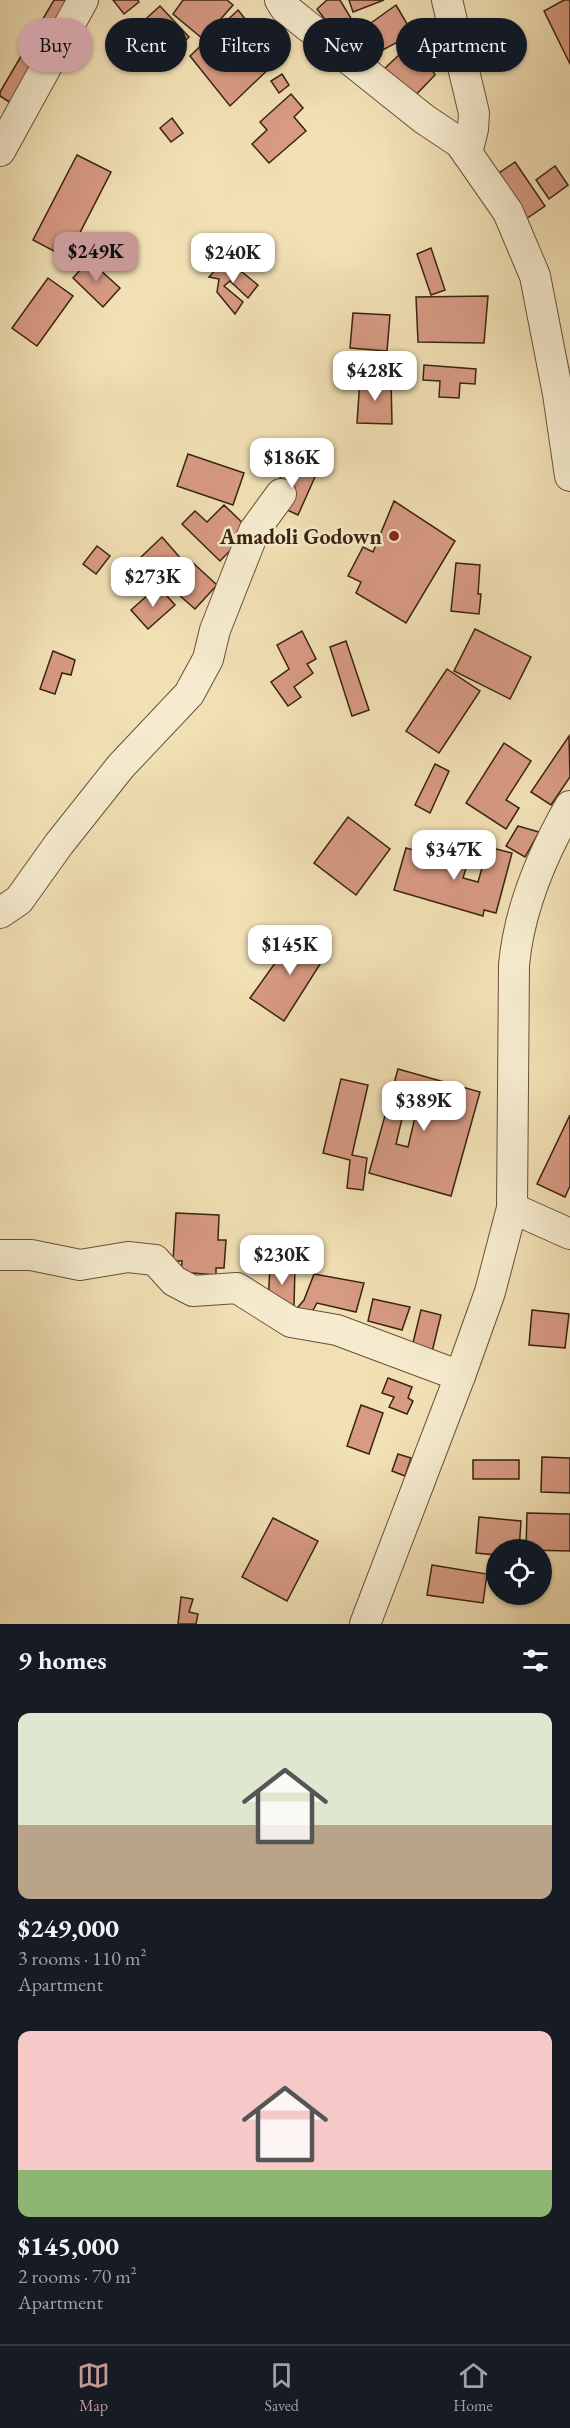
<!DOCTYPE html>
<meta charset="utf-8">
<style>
:root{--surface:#171b24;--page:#242831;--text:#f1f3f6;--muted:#9ea1a6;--line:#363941;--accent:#c59692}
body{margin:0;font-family:"EB Garamond",serif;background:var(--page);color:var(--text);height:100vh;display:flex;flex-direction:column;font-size:22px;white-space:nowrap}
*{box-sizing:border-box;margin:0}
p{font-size:20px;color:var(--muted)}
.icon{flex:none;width:33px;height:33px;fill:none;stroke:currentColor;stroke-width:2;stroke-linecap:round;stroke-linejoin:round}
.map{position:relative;height:1624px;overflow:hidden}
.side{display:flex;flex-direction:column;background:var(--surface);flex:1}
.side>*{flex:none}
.top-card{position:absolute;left:18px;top:18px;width:534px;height:54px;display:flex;gap:12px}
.tools{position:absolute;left:486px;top:1539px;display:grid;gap:12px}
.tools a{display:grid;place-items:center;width:66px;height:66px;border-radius:50%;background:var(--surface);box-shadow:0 2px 4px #0004;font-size:30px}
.price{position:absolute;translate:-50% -51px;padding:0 14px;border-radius:12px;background:#fff;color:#222;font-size:20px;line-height:39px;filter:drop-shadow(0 2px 3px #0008)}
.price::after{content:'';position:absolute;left:50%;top:36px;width:18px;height:14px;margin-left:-9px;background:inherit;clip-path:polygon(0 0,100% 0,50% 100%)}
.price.active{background:var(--accent);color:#111}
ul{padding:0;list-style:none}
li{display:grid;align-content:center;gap:12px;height:318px;padding:0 18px}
li span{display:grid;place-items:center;height:186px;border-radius:12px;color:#555}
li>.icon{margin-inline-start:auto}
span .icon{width:108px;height:108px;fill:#fffc;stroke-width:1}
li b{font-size:26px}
h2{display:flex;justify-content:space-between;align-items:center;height:72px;padding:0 18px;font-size:26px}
.chip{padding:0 21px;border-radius:27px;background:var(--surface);box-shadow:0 2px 4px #0004;font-size:21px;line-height:54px}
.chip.active{background:var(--accent);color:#111}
.menu{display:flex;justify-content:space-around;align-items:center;height:84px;border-top:2px solid var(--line);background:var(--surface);font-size:16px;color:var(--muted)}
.menu a{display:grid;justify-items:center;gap:3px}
.menu .active{color:var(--accent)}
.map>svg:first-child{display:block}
</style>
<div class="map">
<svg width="570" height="1624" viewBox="0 0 570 1624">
<rect width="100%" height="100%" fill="#f1e0b4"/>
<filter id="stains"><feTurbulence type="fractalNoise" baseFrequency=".00333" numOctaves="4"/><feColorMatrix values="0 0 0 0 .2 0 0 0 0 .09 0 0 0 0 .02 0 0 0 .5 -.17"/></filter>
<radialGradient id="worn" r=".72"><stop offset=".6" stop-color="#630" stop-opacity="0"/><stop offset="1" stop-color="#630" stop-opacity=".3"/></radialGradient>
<g fill="#d79a83" stroke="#3b2311" stroke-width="1.5" fill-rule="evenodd">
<path d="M 54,0 L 80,0 L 17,107 L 0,96 L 0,92 Z"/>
<path d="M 113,0 L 138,0 L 139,2 L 124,14 Z"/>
<path d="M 183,0 L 227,0 L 233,5 L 203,39 L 173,14 Z"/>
<path d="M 327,0 L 340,0 L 358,30 L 344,44 L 317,9 Z"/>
<path d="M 349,0 L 384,0 L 353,12 Z"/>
<path d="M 564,0 L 570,0 L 570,64 L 544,11 Z"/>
<path d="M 396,5 L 413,34 L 377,53 L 364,28 Z"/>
<path d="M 160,6 L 189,37 L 168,57 L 139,25 Z"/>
<path d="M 238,10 L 278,60 L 230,106 L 190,56 Z"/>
<path d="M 415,40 L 422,52 L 423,50 L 433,63 L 430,66 L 435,75 L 409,102 L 384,69 Z"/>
<path d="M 282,74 L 289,85 L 279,93 L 271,81 Z"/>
<path d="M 291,94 L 303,108 L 294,117 L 306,131 L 269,163 L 252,144 L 267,130 L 260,122 Z"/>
<path d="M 172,118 L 183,133 L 171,142 L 160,128 Z"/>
<path d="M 77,155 L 111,172 L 67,258 L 33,240 Z"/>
<path d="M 515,162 L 545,206 L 526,219 L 496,175 Z"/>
<path d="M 555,166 L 568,185 L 549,199 L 536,180 Z"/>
<path d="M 431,248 L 445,290 L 431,295 L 417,254 Z"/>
<path d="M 226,259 L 258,285 L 248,298 L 230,281 L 224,286 L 243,302 L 235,314 L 217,292 L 219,279 L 209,277 Z"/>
<path d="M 89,260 L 120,288 L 103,307 L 73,278 Z"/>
<path d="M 48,278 L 73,296 L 37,346 L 12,328 Z"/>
<path d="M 488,296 L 484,343 L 418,342 L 416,297 Z"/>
<path d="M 353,313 L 390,315 L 387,351 L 350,348 Z"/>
<path d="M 424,365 L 476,369 L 475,384 L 460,383 L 459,398 L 439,397 L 440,381 L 423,380 Z"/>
<path d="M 360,379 L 391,379 L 392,424 L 357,423 Z"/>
<path d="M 188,454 L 244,473 L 233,505 L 177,486 Z"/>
<path d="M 286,464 L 315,477 L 298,515 L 270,502 Z"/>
<path d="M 394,501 L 455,541 L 406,623 L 356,593 L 361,582 L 348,576 L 363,547 L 373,552 Z"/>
<path d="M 224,505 L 250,530 L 220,561 L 182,524 L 195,511 L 207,522 Z"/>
<path d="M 162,537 L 182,560 L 161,579 L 141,557 Z"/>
<path d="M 97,546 L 110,556 L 96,574 L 83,564 Z"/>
<path d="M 125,558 L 146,577 L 133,591 L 112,572 Z"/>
<path d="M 192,562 L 217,585 L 195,609 L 170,587 Z"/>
<path d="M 456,563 L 480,565 L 478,594 L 481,594 L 479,614 L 451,611 Z"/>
<path d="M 158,586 L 175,605 L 148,629 L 131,610 Z"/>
<path d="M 475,629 L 531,657 L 510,699 L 454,671 Z"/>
<path d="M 302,631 L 316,659 L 307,664 L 313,673 L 294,687 L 301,697 L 288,706 L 271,682 L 289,669 L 277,645 Z"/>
<path d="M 346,641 L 369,710 L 352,716 L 330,647 Z"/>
<path d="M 53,651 L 75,660 L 71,675 L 62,673 L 55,694 L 40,689 Z"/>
<path d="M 447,669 L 480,691 L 439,753 L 406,731 Z"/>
<path d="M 569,736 L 570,777 L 551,805 L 531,792 Z"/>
<path d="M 504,743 L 531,761 L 506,800 L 519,808 L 506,829 L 466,803 Z"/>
<path d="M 435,764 L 449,771 L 430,813 L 415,805 Z"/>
<path d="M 348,817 L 390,849 L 356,895 L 314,863 Z"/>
<path d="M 518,826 L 539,832 L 525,857 L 506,846 Z"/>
<path d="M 488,847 L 512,853 L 496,913 L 484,910 L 483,916 L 394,890 L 406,848 L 467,865 L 463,878 L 478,882 Z"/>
<path d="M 298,931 L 329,950 L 284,1021 L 250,998 Z"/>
<path d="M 398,1069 L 480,1092 L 451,1196 L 369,1173 ZM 404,1110 L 416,1113 L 408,1147 L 396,1144 Z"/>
<path d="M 341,1079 L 368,1085 L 352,1155 L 367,1158 L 363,1190 L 347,1188 L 350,1160 L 323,1153 Z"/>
<path d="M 570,1115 L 570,1186 L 565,1197 L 537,1184 Z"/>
<path d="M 176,1213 L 219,1215 L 218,1240 L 226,1240 L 224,1268 L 216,1268 L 216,1275 L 181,1272 L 182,1261 L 173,1261 Z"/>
<path d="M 270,1266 L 295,1267 L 294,1306 L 268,1304 Z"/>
<path d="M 314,1274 L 364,1283 L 356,1312 L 317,1303 L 308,1319 L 292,1314 L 304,1300 Z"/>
<path d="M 373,1299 L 410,1307 L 402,1330 L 368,1321 Z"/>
<path d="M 421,1310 L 441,1315 L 431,1356 L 411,1351 Z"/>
<path d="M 532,1310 L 569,1314 L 565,1348 L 529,1345 Z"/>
<path d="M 388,1378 L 412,1387 L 408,1398 L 413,1401 L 407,1414 L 389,1407 L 394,1397 L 382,1393 Z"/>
<path d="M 361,1405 L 383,1413 L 369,1454 L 347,1446 Z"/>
<path d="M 398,1454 L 411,1458 L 405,1476 L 392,1471 Z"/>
<path d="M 542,1457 L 570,1458 L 570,1493 L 541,1492 Z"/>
<rect x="473" y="1460" width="46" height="19"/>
<path d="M 527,1513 L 570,1514 L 570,1551 L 526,1550 Z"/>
<path d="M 479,1517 L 521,1521 L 519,1550 L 496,1550 L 496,1578 L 492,1577 L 496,1555 L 476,1553 Z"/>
<path d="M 273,1518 L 318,1541 L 287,1601 L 242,1577 Z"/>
<path d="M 432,1565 L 487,1574 L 483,1603 L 427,1595 Z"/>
<path d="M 181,1597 L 193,1599 L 189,1612 L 198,1614 L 196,1624 L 178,1624 Z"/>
</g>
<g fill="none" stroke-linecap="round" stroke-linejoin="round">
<g stroke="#68523a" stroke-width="32">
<g id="minor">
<path d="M 280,0 L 285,8 L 424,119 L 460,143 L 508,212 L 535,276 L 558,394 L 570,476"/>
<path d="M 447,0 L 474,113 L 473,129 L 467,153"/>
<path d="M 0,151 L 83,0"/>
<path d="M 0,913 L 19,900 L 59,844 L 121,766 L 189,694 L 208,659 L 215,630 L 254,531 L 281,494"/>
<path d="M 512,1208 L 570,1234"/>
<path d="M 0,1255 L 31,1255 L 80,1265 L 128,1257 L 155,1260 L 174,1281 L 193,1291 L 237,1288 L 291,1322 L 337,1330 L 460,1376"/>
<path d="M 365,1624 L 460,1376 L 490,1292 L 512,1208 L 514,965 C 519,909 542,855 570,806"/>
</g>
</g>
<use href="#minor" stroke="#f6ebce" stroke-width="30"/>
</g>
<circle fill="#8f2418" stroke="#f6ebce" stroke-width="2" cx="394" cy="536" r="6"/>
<g text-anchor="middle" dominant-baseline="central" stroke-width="5" stroke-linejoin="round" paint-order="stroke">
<g font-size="22" font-weight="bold" fill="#3b2311" stroke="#f6ebce" text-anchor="end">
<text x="382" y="536">Amadoli Godown</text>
</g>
</g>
<rect width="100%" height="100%" filter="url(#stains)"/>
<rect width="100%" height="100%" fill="url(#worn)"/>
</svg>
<div class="tools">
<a><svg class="icon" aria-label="locate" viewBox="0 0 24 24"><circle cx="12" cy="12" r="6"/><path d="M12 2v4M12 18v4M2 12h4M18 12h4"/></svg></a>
</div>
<b class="price active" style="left:96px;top:283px">$249K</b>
<b class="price" style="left:233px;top:284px">$240K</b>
<b class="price" style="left:375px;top:402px">$428K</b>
<b class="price" style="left:292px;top:489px">$186K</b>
<b class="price" style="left:153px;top:608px">$273K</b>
<b class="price" style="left:454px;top:881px">$347K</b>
<b class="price" style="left:290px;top:976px">$145K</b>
<b class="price" style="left:424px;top:1132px">$389K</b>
<b class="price" style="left:282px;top:1286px">$230K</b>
<div class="top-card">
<a class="chip active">Buy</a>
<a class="chip">Rent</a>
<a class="chip">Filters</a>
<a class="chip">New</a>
<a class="chip">Apartment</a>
</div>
</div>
<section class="side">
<h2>9 homes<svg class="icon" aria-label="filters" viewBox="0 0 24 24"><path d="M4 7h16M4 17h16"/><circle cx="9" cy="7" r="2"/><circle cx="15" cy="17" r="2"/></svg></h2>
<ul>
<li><span style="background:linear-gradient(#dfe7d0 60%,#b9a48a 0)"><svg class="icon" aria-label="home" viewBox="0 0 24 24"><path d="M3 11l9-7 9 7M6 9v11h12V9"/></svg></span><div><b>$249,000</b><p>3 rooms · 110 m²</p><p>Apartment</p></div></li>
<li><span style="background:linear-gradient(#f6c9c9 75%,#8fb573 0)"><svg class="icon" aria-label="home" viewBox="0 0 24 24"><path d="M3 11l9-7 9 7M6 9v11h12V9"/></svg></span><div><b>$145,000</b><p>2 rooms · 70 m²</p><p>Apartment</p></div></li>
</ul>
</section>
<nav class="menu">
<a class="active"><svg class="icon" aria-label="map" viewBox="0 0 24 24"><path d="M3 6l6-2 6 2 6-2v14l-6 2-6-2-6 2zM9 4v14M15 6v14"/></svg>Map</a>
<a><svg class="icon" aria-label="saved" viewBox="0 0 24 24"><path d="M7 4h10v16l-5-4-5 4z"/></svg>Saved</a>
<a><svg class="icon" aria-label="home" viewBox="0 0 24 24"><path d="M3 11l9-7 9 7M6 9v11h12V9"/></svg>Home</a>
</nav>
